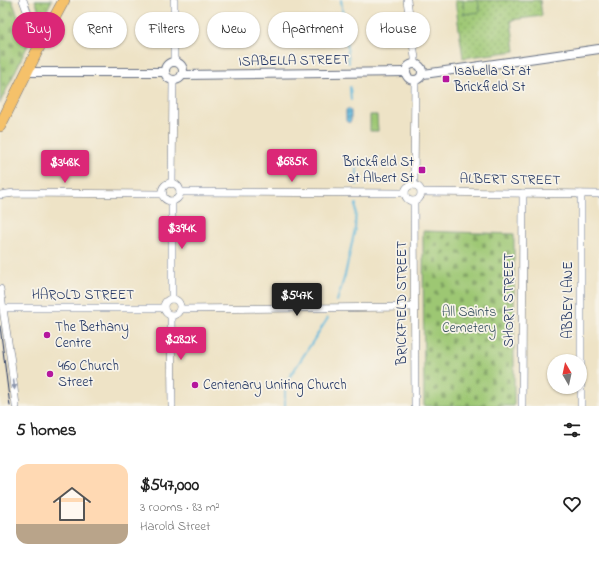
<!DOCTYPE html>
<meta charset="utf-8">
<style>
:root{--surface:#fff;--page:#f2f2f2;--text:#222;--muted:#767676;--accent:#db2777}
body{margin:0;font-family:"Indie Flower",sans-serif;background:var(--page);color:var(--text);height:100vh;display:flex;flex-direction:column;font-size:15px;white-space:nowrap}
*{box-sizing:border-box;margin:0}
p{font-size:13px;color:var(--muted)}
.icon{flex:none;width:22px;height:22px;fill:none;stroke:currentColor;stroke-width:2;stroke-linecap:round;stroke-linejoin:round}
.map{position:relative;height:406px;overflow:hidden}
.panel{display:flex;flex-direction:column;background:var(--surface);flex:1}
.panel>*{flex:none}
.hud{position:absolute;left:12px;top:12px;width:575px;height:36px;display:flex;gap:8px}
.needle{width:26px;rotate:351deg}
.controls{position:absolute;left:547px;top:354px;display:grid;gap:8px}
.controls a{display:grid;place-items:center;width:40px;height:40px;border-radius:50%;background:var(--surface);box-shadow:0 1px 3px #0004;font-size:20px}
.price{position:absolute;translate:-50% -34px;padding:0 9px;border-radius:4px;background:var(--accent);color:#fff;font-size:13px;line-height:26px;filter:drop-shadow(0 1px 2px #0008)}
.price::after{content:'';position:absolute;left:50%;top:24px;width:12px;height:9px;margin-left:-6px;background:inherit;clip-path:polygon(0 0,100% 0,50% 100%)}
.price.selected{background:#222;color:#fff}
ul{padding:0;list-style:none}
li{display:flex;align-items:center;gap:12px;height:100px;padding:0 16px}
li span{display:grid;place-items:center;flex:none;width:112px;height:80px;border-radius:12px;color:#555}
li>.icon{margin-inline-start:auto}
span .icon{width:48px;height:48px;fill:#fffc;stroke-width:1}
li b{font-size:17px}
h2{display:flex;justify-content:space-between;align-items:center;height:48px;padding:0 16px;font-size:17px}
.pill{padding:0 14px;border-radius:18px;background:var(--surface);box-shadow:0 1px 3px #0004;font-size:14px;line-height:36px}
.pill.selected{background:var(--accent);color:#fff}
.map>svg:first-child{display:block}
</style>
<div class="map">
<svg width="599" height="406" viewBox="0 0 599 406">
<defs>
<pattern id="green-dots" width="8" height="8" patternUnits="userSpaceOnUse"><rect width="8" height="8" fill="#9dc773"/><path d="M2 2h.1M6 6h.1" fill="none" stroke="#7fa262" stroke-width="1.8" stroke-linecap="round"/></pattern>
<pattern id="cemetery-stones" width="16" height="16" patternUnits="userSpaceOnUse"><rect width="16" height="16" fill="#9dc773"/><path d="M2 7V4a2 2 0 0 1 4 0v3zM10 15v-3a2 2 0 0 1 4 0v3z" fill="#7fa262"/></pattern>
<pattern id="water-rules" width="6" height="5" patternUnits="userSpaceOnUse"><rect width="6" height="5" fill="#5eb7db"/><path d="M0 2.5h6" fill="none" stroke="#4d95b5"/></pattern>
</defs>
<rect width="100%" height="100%" fill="#f7f3e8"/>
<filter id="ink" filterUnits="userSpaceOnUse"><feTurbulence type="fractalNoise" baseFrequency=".025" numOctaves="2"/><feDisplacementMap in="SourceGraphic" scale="8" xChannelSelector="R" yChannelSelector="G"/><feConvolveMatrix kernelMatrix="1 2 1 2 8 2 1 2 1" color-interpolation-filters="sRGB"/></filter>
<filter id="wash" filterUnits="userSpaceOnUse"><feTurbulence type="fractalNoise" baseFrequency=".012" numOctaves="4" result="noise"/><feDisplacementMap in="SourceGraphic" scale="16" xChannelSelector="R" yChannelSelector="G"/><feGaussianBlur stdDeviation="0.9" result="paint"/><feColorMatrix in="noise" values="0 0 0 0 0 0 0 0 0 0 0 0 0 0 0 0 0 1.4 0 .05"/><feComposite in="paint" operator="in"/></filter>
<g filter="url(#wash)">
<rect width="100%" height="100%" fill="#eee3c6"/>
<g fill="url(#green-dots)" stroke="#5c7b68">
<path d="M 35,0 L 52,0 L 42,20 Z"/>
<path d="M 455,0 L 540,0 L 542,16 L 511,20 L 515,51 L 463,58 Z"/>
</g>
<g fill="url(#cemetery-stones)" stroke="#5c7b68">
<path d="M 0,0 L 12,0 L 28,45 L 0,103 Z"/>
<path d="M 423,231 L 514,234 L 514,406 L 424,406 Z"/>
</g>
<g fill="#9dc773" stroke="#5c7b68">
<path d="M 463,0 L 478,0 L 480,12 L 464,14 Z"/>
<path d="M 370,115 L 377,115 L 378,131 L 370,131 Z"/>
</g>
<path fill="url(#water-rules)" stroke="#3c739c" d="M 347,109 L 349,109 L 351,111 L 351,121 L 349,123 L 346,121 L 346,110 Z"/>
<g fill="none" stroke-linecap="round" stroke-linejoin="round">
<g stroke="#5eb7db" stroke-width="2">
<path d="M 341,0 L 349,63"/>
<path d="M 350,87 L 351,100"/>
<path d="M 357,165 L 357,185"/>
<path d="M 337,301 L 345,275 L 355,229 L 356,204"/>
<path d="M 285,406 L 285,391 L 289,378 L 328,318"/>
</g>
</g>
</g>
<g filter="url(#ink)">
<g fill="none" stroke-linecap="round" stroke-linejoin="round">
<g stroke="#656e82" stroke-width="8">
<g id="minor">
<path d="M 23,0 L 34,30 L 36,33 L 44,37"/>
<path d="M 174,0 L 174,58 L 176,62"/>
<path d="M 407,0 L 415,58 L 415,64"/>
<circle cx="171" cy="192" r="9"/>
<path d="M 172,184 L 173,81"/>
<path d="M 414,185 L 415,80"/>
<circle cx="413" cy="193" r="8"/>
<path d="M 180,192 L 405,193"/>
<path d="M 421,192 L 599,194"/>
<path d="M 0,195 L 14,193 L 163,194"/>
<path d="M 414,201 L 415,406"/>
<path d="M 0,289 L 11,362 L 16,406"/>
<circle cx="172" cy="307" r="8"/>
<path d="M 172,299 L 172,201"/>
<path d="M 3,308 L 164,308"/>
<path d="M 180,309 L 414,307"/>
<path d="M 171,315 L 172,406"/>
<path d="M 522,406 L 523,193"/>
<path d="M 581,406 L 581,194"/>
</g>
</g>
<g stroke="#656e82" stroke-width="10">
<g id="tertiary">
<circle cx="174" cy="71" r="9"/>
<circle cx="414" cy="72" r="8"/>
<path d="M 27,72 L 164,72"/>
<path d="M 423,74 L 431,73 L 599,49"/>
<path d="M 182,75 L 406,72"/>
</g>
</g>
<g stroke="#656e82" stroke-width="12">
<path id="primary" d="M 0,126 L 44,37 L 64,0"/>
</g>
<use href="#minor" stroke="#fff" stroke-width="7"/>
<use href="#tertiary" stroke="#fff" stroke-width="8"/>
<use href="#primary" stroke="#f5c16b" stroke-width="11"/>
<path stroke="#1b2f5e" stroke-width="1" d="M 0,326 L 10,406"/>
</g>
<defs><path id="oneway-solid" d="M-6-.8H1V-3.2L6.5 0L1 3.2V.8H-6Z"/></defs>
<use fill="#8d97ae" href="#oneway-solid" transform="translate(14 384) rotate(84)"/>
</g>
<g fill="#b5179e" stroke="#f7f3e8" stroke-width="1.5">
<rect x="442" y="75" width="8" height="8" rx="2"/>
<rect x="418" y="166" width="8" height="8" rx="2"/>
<circle cx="47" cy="335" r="4"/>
<circle cx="50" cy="374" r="4"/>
<circle cx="195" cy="385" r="4"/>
</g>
<g text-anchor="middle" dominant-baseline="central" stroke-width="3.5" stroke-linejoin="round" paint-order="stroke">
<g font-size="14" fill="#1b2f5e" stroke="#f7f3e8">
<text transform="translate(294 61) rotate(-1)">ISABELLA STREET</text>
<text transform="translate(510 180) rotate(1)">ALBERT STREET</text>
<text x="83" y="295">HAROLD STREET</text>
<text transform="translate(509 300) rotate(-90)">SHORT STREET</text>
<text transform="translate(568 300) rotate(-90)">ABBEY LANE</text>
<text transform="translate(402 303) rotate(-90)">BRICKFIELD STREET</text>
</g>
<g font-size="14" fill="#1b2f5e" stroke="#f7f3e8" text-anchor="start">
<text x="454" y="71">Isabella St at<tspan x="454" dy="16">Brickfield St</tspan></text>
<text x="414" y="162" text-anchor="end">Brickfield St<tspan x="414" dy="16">at Albert St</tspan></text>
<text x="55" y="327">The Bethany<tspan x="55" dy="16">Centre</tspan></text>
<text x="58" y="366">460 Church<tspan x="58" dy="16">Street</tspan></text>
<text x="203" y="385">Centenary Uniting Church</text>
</g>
<g font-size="14" fill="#3c5563" stroke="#f7f3e8">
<text x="469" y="312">All Saints<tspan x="469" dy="16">Cemetery</tspan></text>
</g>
</g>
</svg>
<div class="controls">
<a><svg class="needle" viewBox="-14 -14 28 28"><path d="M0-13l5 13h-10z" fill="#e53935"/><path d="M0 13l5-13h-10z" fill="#767676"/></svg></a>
</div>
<b class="price" style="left:292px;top:183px">$685K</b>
<b class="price" style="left:65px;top:184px">$348K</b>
<b class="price" style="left:182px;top:250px">$394K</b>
<b class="price selected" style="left:297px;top:317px">$547K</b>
<b class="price" style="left:181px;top:361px">$282K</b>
<div class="hud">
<a class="pill selected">Buy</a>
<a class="pill">Rent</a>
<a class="pill">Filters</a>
<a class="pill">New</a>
<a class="pill">Apartment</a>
<a class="pill">House</a>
</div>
</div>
<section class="panel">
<h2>5 homes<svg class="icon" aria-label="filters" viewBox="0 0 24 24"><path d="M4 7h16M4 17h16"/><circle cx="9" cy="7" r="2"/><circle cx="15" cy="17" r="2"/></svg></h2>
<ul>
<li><span style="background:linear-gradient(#ffd9b3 75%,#b9a48a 0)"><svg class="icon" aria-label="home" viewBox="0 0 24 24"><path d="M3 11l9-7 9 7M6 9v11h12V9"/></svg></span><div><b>$547,000</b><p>3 rooms · 83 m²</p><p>Harold Street</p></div><svg class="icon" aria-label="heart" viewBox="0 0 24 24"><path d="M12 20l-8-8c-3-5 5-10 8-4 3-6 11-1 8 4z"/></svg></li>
</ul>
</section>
